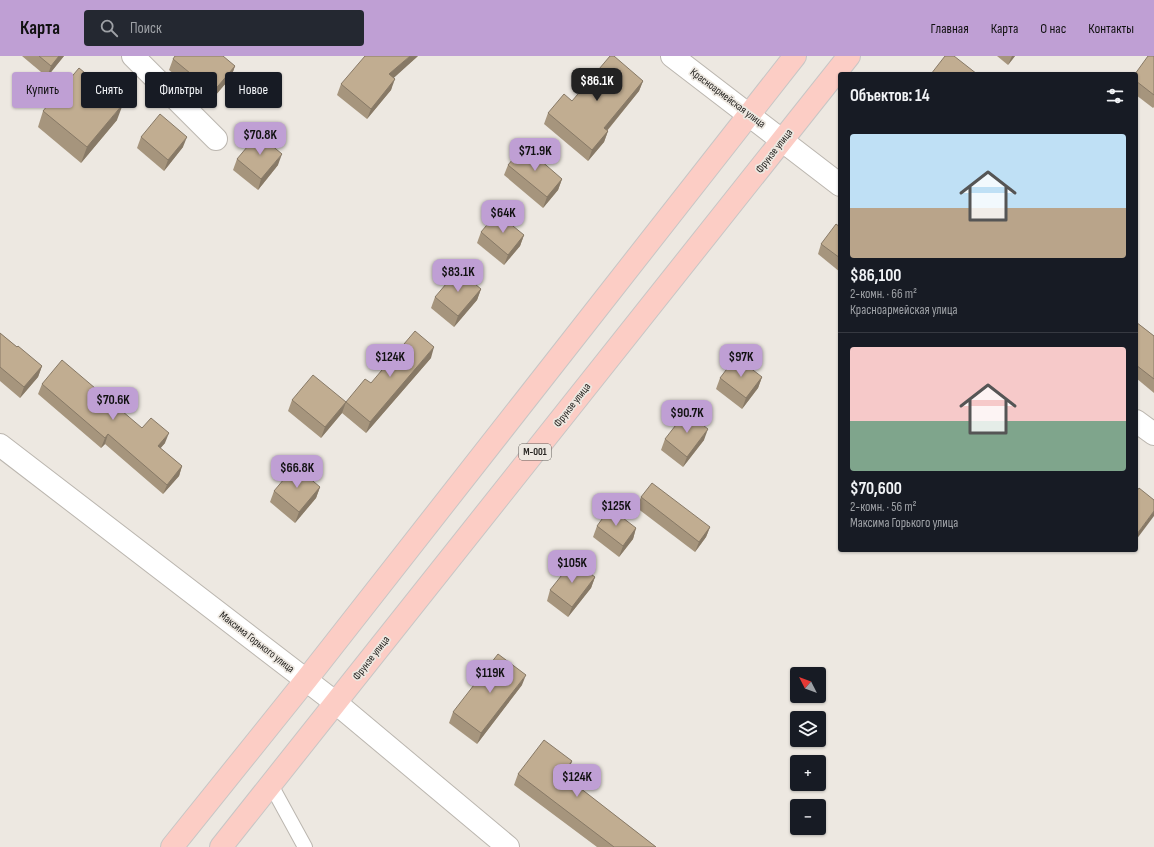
<!DOCTYPE html>
<html lang="ru">
<meta charset="utf-8">
<style>
:root{--surface:#171b24;--page:#242831;--text:#f1f3f6;--muted:#9ea1a6;--line:#363941;--accent:#bf9fd4}
body{margin:0;font-family:"Sofia Sans Condensed",sans-serif;background:var(--page);color:var(--text);height:100vh;display:flex;flex-direction:column;font-size:15px;white-space:nowrap}
*{box-sizing:border-box;margin:0}
p{font-size:13px;color:var(--muted)}
.icon{flex:none;width:22px;height:22px;fill:none;stroke:currentColor;stroke-width:2;stroke-linecap:round;stroke-linejoin:round}
.map{position:relative;flex:1;overflow:hidden}
.sheet{position:absolute;left:838px;top:16px;width:300px;height:480px;display:flex;flex-direction:column;background:var(--surface);border-radius:4px;box-shadow:0 1px 3px #0004}
.sheet>*{flex:none}
.guide{position:absolute;left:12px;top:16px;width:380px;height:36px;display:flex;gap:8px}
.needle{width:26px;rotate:312deg}
.fabs{position:absolute;left:790px;top:611px;display:grid;gap:8px}
.fabs a{display:grid;place-items:center;width:36px;height:36px;border-radius:4px;background:var(--surface);box-shadow:0 1px 3px #0004;font-size:20px}
.price{position:absolute;translate:-50% -34px;padding:0 9px;border-radius:8px;background:var(--accent);color:#111;font-size:13px;line-height:26px;filter:drop-shadow(0 1px 2px #0008)}
.price::after{content:'';position:absolute;left:50%;top:24px;width:12px;height:9px;margin-left:-6px;background:inherit;clip-path:polygon(0 0,100% 0,50% 100%)}
.price.active{background:#222;color:#fff}
ul{padding:0;list-style:none}
li{display:grid;align-content:center;gap:8px;height:212px;padding:0 12px}
li+li{border-top:1px solid var(--line)}
li span{display:grid;place-items:center;height:124px;border-radius:4px;color:#555}
li>.icon{margin-inline-start:auto}
span .icon{width:72px;height:72px;fill:#fffc;stroke-width:1}
li b{font-size:17px}
h2{display:flex;justify-content:space-between;align-items:center;height:48px;padding:0 12px;font-size:17px}
.tag{padding:0 14px;border-radius:4px;background:var(--surface);box-shadow:0 1px 3px #0004;font-size:14px;line-height:36px}
.tag.active{background:var(--accent);color:#111}
header{display:flex;align-items:center;gap:24px;box-sizing:border-box;height:56px;padding:0 20px;background:var(--accent);color:#111}
header strong{font-size:19px}
nav{display:flex;gap:22px;margin-inline-start:auto;font-size:14px}
.search{width:280px;height:36px;background:var(--page);display:flex;align-items:center;gap:10px;box-sizing:border-box;padding:0 14px;border-radius:4px;color:var(--muted);font-size:15px}
.map>svg:first-child{display:block}
</style>
<header>
<strong>Карта</strong>
<div class="search"><svg class="icon" aria-label="search" viewBox="0 0 24 24"><circle cx="10" cy="10" r="6"/><path d="M15 15l6 6"/></svg>Поиск</div>
<nav><a>Главная</a><a>Карта</a><a>О нас</a><a>Контакты</a></nav>
</header>
<div class="map">
<svg width="1154" height="791" viewBox="0 0 1154 791">
<rect width="100%" height="100%" fill="#ede8e1"/>
<g fill="none" stroke-linecap="round" stroke-linejoin="round">
<g stroke="#bbb6af" stroke-width="16">
<path id="lane" d="M 271,729 L 305,791"/>
</g>
<g stroke="#bbb6af" stroke-width="24">
<g id="street">
<path d="M 133,0 L 216,83"/>
<path d="M 672,0 L 840,129"/>
<path d="M 1136,365 L 1154,378"/>
<path d="M 0,389 L 336,647 L 508,791"/>
</g>
</g>
<g stroke="#c7c6c5" stroke-width="24">
<g id="primary">
<path d="M 172,791 L 306,624 L 795,0"/>
<path d="M 221,791 L 849,0"/>
</g>
</g>
<use href="#lane" stroke="#fff" stroke-width="14"/>
<use href="#street" stroke="#fff" stroke-width="22"/>
<use href="#primary" stroke="#fccdc5" stroke-width="22"/>
</g>
<g fill="#a6957d">
<path d="M 22,0 L 64,0 L 47,21 Z"/>
<path d="M 418,0 L 394,21 L 391,34 L 367,63 L 337,39 L 341,28 Z"/>
<path d="M 997,0 L 1015,0 L 1008,9 Z"/>
<path d="M 1154,0 L 1154,51 L 1153,52 L 1136,39 L 1136,18 Z"/>
<path d="M 173,3 L 235,10 L 231,21 L 209,47 L 169,14 Z"/>
<path d="M 643,25 L 639,35 L 607,75 L 608,75 L 604,86 L 588,105 L 544,68 L 548,57 L 572,45 Z"/>
<path d="M 43,55 L 117,64 L 81,107 L 38,71 Z"/>
<path d="M 141,81 L 183,91 L 164,115 L 137,92 Z"/>
<path d="M 237,103 L 278,109 L 258,134 L 233,114 Z"/>
<path d="M 508,109 L 562,123 L 558,134 L 543,152 L 504,119 Z"/>
<path d="M 840,171 L 840,216 L 818,198 L 821,188 Z"/>
<path d="M 481,176 L 524,179 L 520,190 L 504,209 L 477,187 Z"/>
<path d="M 481,233 L 477,244 L 454,271 L 431,252 L 435,241 Z"/>
<path d="M 1136,266 L 1154,280 L 1154,337 L 1136,322 Z"/>
<path d="M 0,277 L 17,291 L 42,310 L 38,321 L 20,342 L 0,325 Z"/>
<path d="M 431,302 L 366,377 L 342,357 L 321,382 L 288,355 L 292,344 L 346,346 Z"/>
<path d="M 762,321 L 758,332 L 742,353 L 716,333 L 720,322 Z"/>
<path d="M 42,328 L 165,387 L 160,392 L 182,410 L 179,420 L 163,438 L 105,388 L 101,392 L 38,338 Z"/>
<path d="M 665,383 L 704,384 L 683,411 L 661,394 Z"/>
<path d="M 320,431 L 316,442 L 295,467 L 270,446 L 274,435 Z"/>
<path d="M 641,441 L 710,471 L 706,481 L 695,496 L 637,452 Z"/>
<path d="M 597,470 L 636,472 L 633,483 L 619,501 L 593,481 Z"/>
<path d="M 595,521 L 591,532 L 568,561 L 547,545 L 550,534 Z"/>
<path d="M 522,629 L 477,688 L 449,667 L 453,656 Z"/>
<path d="M 572,705 L 568,716 L 564,720 L 656,791 L 597,791 L 514,729 L 518,718 Z"/>
</g>
<g fill="#877966">
<path d="M 59,0 L 64,0 L 47,21 L 51,10 Z"/>
<path d="M 410,0 L 418,0 L 386,29 L 389,18 Z"/>
<path d="M 1012,0 L 1015,0 L 1008,9 Z"/>
<path d="M 235,10 L 231,21 L 209,47 L 213,36 Z"/>
<path d="M 395,23 L 391,34 L 367,63 L 371,53 Z"/>
<path d="M 643,25 L 639,35 L 600,83 L 604,72 Z"/>
<path d="M 123,48 L 117,64 L 81,107 L 87,91 Z"/>
<path d="M 608,75 L 604,86 L 588,105 L 592,94 Z"/>
<path d="M 187,81 L 183,91 L 164,115 L 168,104 Z"/>
<path d="M 282,98 L 278,109 L 258,134 L 261,123 Z"/>
<path d="M 562,123 L 558,134 L 543,152 L 547,141 Z"/>
<path d="M 524,179 L 520,190 L 504,209 L 508,199 Z"/>
<path d="M 481,233 L 477,244 L 454,271 L 458,260 Z"/>
<path d="M 434,291 L 431,302 L 366,377 L 370,366 Z"/>
<path d="M 42,310 L 38,321 L 20,342 L 24,331 Z"/>
<path d="M 762,321 L 758,332 L 742,353 L 746,342 Z"/>
<path d="M 346,346 L 342,357 L 321,382 L 325,371 Z"/>
<path d="M 708,373 L 704,384 L 683,411 L 687,401 Z"/>
<path d="M 169,377 L 165,387 L 154,400 L 158,390 Z"/>
<path d="M 108,378 L 105,388 L 101,392 L 105,382 Z"/>
<path d="M 182,410 L 179,420 L 163,438 L 167,429 Z"/>
<path d="M 320,431 L 316,442 L 295,467 L 299,456 Z"/>
<path d="M 1154,455 L 1154,460 L 1136,484 L 1137,478 Z"/>
<path d="M 710,471 L 706,481 L 695,496 L 699,486 Z"/>
<path d="M 636,472 L 633,483 L 619,501 L 623,490 Z"/>
<path d="M 595,521 L 591,532 L 568,561 L 572,551 Z"/>
<path d="M 526,619 L 522,629 L 477,688 L 481,677 Z"/>
<path d="M 572,705 L 568,716 L 558,728 L 562,718 Z"/>
</g>
<g fill="#c1ad91" stroke="#877966">
<path d="M 39,0 L 59,0 L 51,10 Z"/>
<path d="M 175,0 L 223,0 L 235,10 L 213,36 L 173,3 Z"/>
<path d="M 365,0 L 410,0 L 389,18 L 395,23 L 371,53 L 341,28 Z"/>
<path d="M 610,0 L 614,0 L 643,25 L 604,72 L 608,75 L 592,94 L 548,57 L 564,38 L 572,45 Z"/>
<path d="M 945,0 L 954,0 L 977,18 L 931,18 Z"/>
<path d="M 1148,0 L 1154,0 L 1154,39 L 1136,25 L 1136,18 L 1135,18 Z"/>
<path d="M 79,12 L 123,48 L 87,91 L 43,55 Z"/>
<path d="M 160,58 L 187,81 L 168,104 L 141,81 Z"/>
<path d="M 258,78 L 282,98 L 261,123 L 237,103 Z"/>
<path d="M 524,90 L 562,123 L 547,141 L 508,109 Z"/>
<path d="M 497,157 L 524,179 L 508,199 L 481,176 Z"/>
<path d="M 836,168 L 840,171 L 840,202 L 821,188 Z"/>
<path d="M 458,214 L 481,233 L 458,260 L 435,241 Z"/>
<path d="M 1136,266 L 1154,280 L 1154,323 L 1136,309 Z"/>
<path d="M 415,275 L 434,291 L 370,366 L 346,346 L 365,323 L 371,327 Z"/>
<path d="M 0,277 L 17,291 L 18,290 L 42,310 L 24,331 L 0,311 Z"/>
<path d="M 736,301 L 762,321 L 746,342 L 720,322 Z"/>
<path d="M 62,304 L 142,372 L 151,362 L 169,377 L 158,390 L 182,410 L 167,429 L 108,378 L 105,382 L 42,328 Z"/>
<path d="M 313,319 L 346,346 L 325,371 L 292,344 Z"/>
<path d="M 686,356 L 708,373 L 687,401 L 665,383 Z"/>
<path d="M 295,410 L 320,431 L 299,456 L 274,435 Z"/>
<path d="M 652,427 L 710,471 L 699,486 L 641,441 Z"/>
<path d="M 1139,432 L 1154,444 L 1154,455 L 1137,478 L 1136,477 L 1136,436 Z"/>
<path d="M 610,452 L 636,472 L 623,490 L 597,470 Z"/>
<path d="M 573,505 L 595,521 L 572,551 L 550,534 Z"/>
<path d="M 498,598 L 526,619 L 481,677 L 453,656 Z"/>
<path d="M 544,684 L 572,705 L 562,718 L 656,791 L 614,791 L 518,718 Z"/>
</g>
<g text-anchor="middle" dominant-baseline="central" stroke-width="3.5" stroke-linejoin="round" paint-order="stroke">
<rect fill="#ede8e1" stroke="#625f5b" stroke-width="1" x="519" y="388" width="32" height="16" rx="3"/>
<g font-size="10" font-weight="bold" fill="#262421">
<text x="535" y="396">M-001</text>
</g>
<g font-size="11" fill="#262421" stroke="#ede8e1">
<text transform="translate(728 42) rotate(37)">Красноармейская улица</text>
<text transform="translate(774 95) rotate(-52)">Фрунзе улица</text>
<text transform="translate(572 349) rotate(-52)">Фрунзе улица</text>
<text transform="translate(257 586) rotate(38)">Максима Горького улица</text>
<text transform="translate(371 602) rotate(-52)">Фрунзе улица</text>
</g>
</g>
</svg>
<div class="fabs">
<a><svg class="needle" viewBox="-14 -14 28 28"><path d="M0-13l5 13h-10z" fill="#e53935"/><path d="M0 13l5-13h-10z" fill="#9ea1a6"/></svg></a>
<a><svg class="icon" aria-label="layers" viewBox="0 0 24 24"><path d="M12 4l9 5-9 5-9-5zM3 14l9 5 9-5"/></svg></a>
<a>+</a>
<a>−</a>
</div>
<b class="price active" style="left:597px;top:46px">$86.1K</b>
<b class="price" style="left:260px;top:100px">$70.8K</b>
<b class="price" style="left:535px;top:116px">$71.9K</b>
<b class="price" style="left:503px;top:178px">$64K</b>
<b class="price" style="left:458px;top:237px">$83.1K</b>
<b class="price" style="left:390px;top:322px">$124K</b>
<b class="price" style="left:741px;top:322px">$97K</b>
<b class="price" style="left:113px;top:365px">$70.6K</b>
<b class="price" style="left:687px;top:378px">$90.7K</b>
<b class="price" style="left:297px;top:433px">$66.8K</b>
<b class="price" style="left:616px;top:471px">$125K</b>
<b class="price" style="left:572px;top:528px">$105K</b>
<b class="price" style="left:490px;top:638px">$119K</b>
<b class="price" style="left:577px;top:742px">$124K</b>
<div class="guide">
<a class="tag active">Купить</a>
<a class="tag">Снять</a>
<a class="tag">Фильтры</a>
<a class="tag">Новое</a>
</div>
<section class="sheet">
<h2>Объектов: 14<svg class="icon" aria-label="filters" viewBox="0 0 24 24"><path d="M4 7h16M4 17h16"/><circle cx="9" cy="7" r="2"/><circle cx="15" cy="17" r="2"/></svg></h2>
<ul>
<li><span style="background:linear-gradient(#bfe0f5 60%,#b9a48a 0)"><svg class="icon" aria-label="home" viewBox="0 0 24 24"><path d="M3 11l9-7 9 7M6 9v11h12V9"/></svg></span><div><b>$86,100</b><p>2-комн. · 66 m²</p><p>Красноармейская улица</p></div></li>
<li><span style="background:linear-gradient(#f6c9c9 60%,#7fa58c 0)"><svg class="icon" aria-label="home" viewBox="0 0 24 24"><path d="M3 11l9-7 9 7M6 9v11h12V9"/></svg></span><div><b>$70,600</b><p>2-комн. · 56 m²</p><p>Максима Горького улица</p></div></li>
</ul>
</section>
</div>
